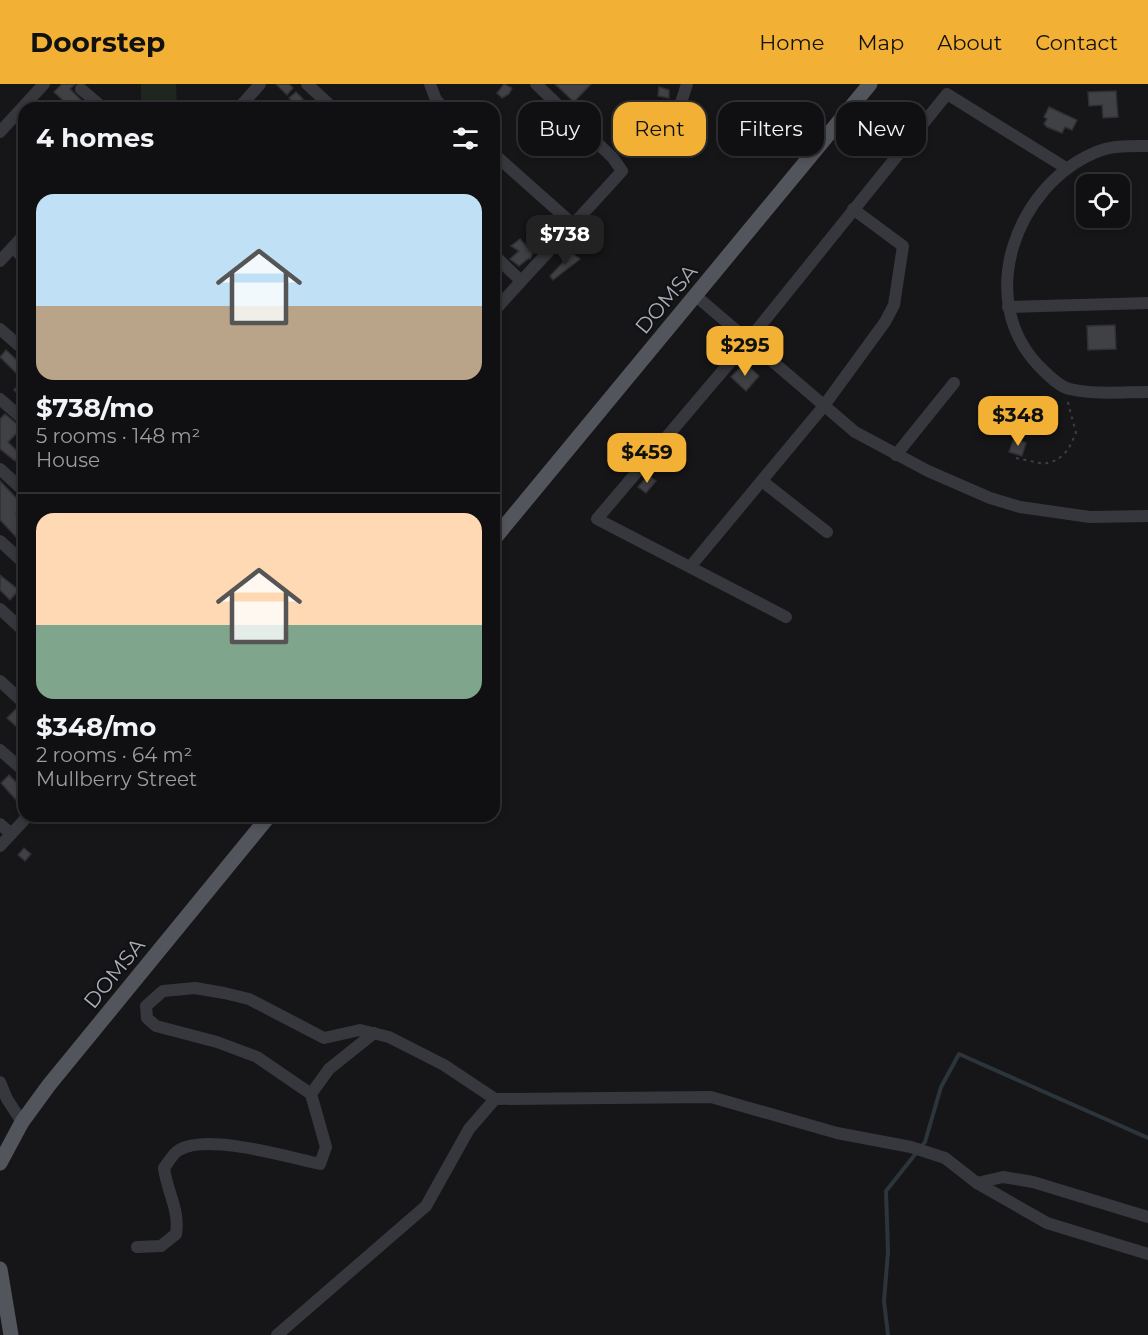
<!DOCTYPE html>
<meta charset="utf-8">
<style>
:root{--surface:#101012;--page:#1e1e20;--text:#f1f3f6;--muted:#9c9d9f;--line:#303032;--accent:#f2b134}
body{margin:0;font-family:Montserrat,sans-serif;background:var(--page);color:var(--text);height:100vh;display:flex;flex-direction:column;font-size:22px;white-space:nowrap}
*{box-sizing:border-box;margin:0}
p{font-size:20px;color:var(--muted)}
.icon{flex:none;width:33px;height:33px;fill:none;stroke:currentColor;stroke-width:2;stroke-linecap:round;stroke-linejoin:round}
.map{position:relative;flex:1;overflow:hidden}
.drawer{position:absolute;left:18px;top:18px;width:482px;height:720px;display:flex;flex-direction:column;background:var(--surface);border-radius:18px;box-shadow:0 3px 9px #0003,0 0 0 2px var(--line)}
.drawer>*{flex:none}
.guide{position:absolute;left:518px;top:18px;width:540px;height:54px;display:flex;gap:12px}
.buttons{position:absolute;left:1076px;top:90px;display:grid;gap:12px}
.buttons a{display:grid;place-items:center;width:54px;height:54px;border-radius:12px;background:var(--surface);box-shadow:0 3px 9px #0003,0 0 0 2px var(--line);font-size:30px}
.price{position:absolute;translate:-50% -51px;padding:0 14px;border-radius:12px;background:var(--accent);color:#111;font-size:20px;line-height:39px;filter:drop-shadow(0 2px 3px #0008)}
.price::after{content:'';position:absolute;left:50%;top:36px;width:18px;height:14px;margin-left:-9px;background:inherit;clip-path:polygon(0 0,100% 0,50% 100%)}
.price.selected{background:#222;color:#fff}
ul{padding:0;list-style:none}
li{display:grid;align-content:center;gap:12px;height:318px;padding:0 18px}
li+li{border-top:2px solid var(--line)}
li span{display:grid;place-items:center;height:186px;border-radius:18px;color:#555}
li>.icon{margin-inline-start:auto}
span .icon{width:108px;height:108px;fill:#fffc;stroke-width:1}
li b{font-size:26px}
h2{display:flex;justify-content:space-between;align-items:center;height:72px;padding:0 18px;font-size:26px}
.pill{padding:0 21px;border-radius:18px;background:var(--surface);box-shadow:0 3px 9px #0003,0 0 0 2px var(--line);font-size:21px;line-height:54px}
.pill.selected{background:var(--accent);color:#111}
header{display:flex;align-items:center;gap:36px;box-sizing:border-box;height:84px;padding:0 30px;background:var(--accent);color:#111}
header strong{font-size:28px}
nav{display:flex;gap:33px;margin-inline-start:auto;font-size:21px}
.map>svg:first-child{display:block}
</style>
<header>
<strong>Doorstep</strong>
<nav><a>Home</a><a>Map</a><a>About</a><a>Contact</a></nav>
</header>
<div class="map">
<svg width="1148" height="1251" viewBox="0 0 1148 1251">
<rect width="100%" height="100%" fill="#161618"/>
<path fill="#1e261f" d="M 141,0 L 176,0 L 177,24 L 141,24 Z"/>
<g fill="none" stroke-linecap="round" stroke-linejoin="round">
<path stroke="#2c353c" stroke-width="4" d="M 888,1251 L 884,1217 L 888,1168 L 886,1107 L 925,1058 L 941,1003 L 959,970 L 1148,1054"/>
</g>
<g fill="#404145" stroke="#303034" stroke-width="1.5">
<path d="M 62,0 L 75,0 L 70,5 L 84,19 L 80,24 L 71,24 L 54,8 Z"/>
<path d="M 276,0 L 289,0 L 293,4 L 287,11 Z"/>
<path d="M 504,0 L 512,4 L 509,10 L 502,14 L 497,9 Z"/>
<path d="M 555,0 L 591,0 L 574,18 Z"/>
<path d="M 659,3 L 669,6 L 669,14 L 658,12 Z"/>
<path d="M 1116,7 L 1118,33 L 1103,34 L 1102,21 L 1089,22 L 1088,8 Z"/>
<path d="M 296,8 L 303,15 L 296,21 L 289,14 Z"/>
<path d="M 1049,23 L 1077,36 L 1072,46 L 1065,43 L 1062,49 L 1047,43 L 1044,40 L 1047,35 L 1044,33 Z"/>
<path d="M 520,155 L 533,169 L 530,175 L 529,174 L 519,182 L 510,175 L 519,167 L 511,162 Z"/>
<path d="M 572,169 L 580,175 L 553,196 L 550,192 Z"/>
<path d="M 1115,241 L 1116,265 L 1088,266 L 1087,242 Z"/>
<path d="M 6,266 L 24,283 L 24,316 L 14,306 L 23,296 L 0,273 Z"/>
<path d="M 745,279 L 759,292 L 746,307 L 731,293 Z"/>
<path d="M 5,330 L 22,344 L 8,358 L 21,371 L 15,377 L 0,365 L 0,335 Z"/>
<path d="M 1014,354 L 1026,359 L 1022,372 L 1009,368 Z"/>
<path d="M 648,391 L 656,397 L 646,409 L 638,403 Z"/>
<path d="M 0,397 L 24,422 L 16,430 L 24,439 L 24,448 L 17,454 L 0,436 Z"/>
<path d="M 0,491 L 19,506 L 10,516 L 0,506 Z"/>
<path d="M 17,624 L 24,631 L 24,640 L 19,645 L 7,634 Z"/>
<path d="M 9,691 L 22,704 L 20,707 L 24,710 L 24,725 L 1,699 Z"/>
<path d="M 24,764 L 31,770 L 25,777 L 18,771 Z"/>
</g>
<g fill="none" stroke-linecap="round" stroke-linejoin="round">
<path stroke="#3d3f44" stroke-width="2" stroke-dasharray="3 4.5" stroke-linecap="butt" d="M 1016,374 L 1044,380 L 1057,376 L 1068,366 L 1076,349 L 1067,315"/>
<g stroke="#37383d" stroke-width="12">
<path d="M 307,0 L 333,24"/>
<path d="M 430,0 L 436,16 L 444,24"/>
<path d="M 81,5 L 103,24"/>
<path d="M 239,24 L 260,0"/>
<path d="M 670,40 L 678,28 L 687,0"/>
<path d="M 0,48 L 44,0"/>
<path d="M 1148,62 C 1130,62 1111,61 1094,69 C 1016,103 975,214 1038,281 C 1046,289 1059,303 1070,305 C 1095,311 1123,308 1148,308"/>
<path d="M 494,70 L 575,142"/>
<path d="M 13,164 L 24,174"/>
<path d="M 494,171 L 521,197"/>
<path d="M 0,177 L 24,151"/>
<path d="M 696,212 L 855,348 L 928,387 L 990,414 L 1020,423 L 1090,433 L 1148,432"/>
<path d="M 1008,223 L 1148,219"/>
<path d="M 494,227 L 622,87 L 613,74 L 536,0"/>
<path d="M 0,245 L 24,266"/>
<path d="M 0,315 L 24,336"/>
<path d="M 896,371 L 954,299"/>
<path d="M 0,385 L 24,407"/>
<path d="M 762,397 L 827,448"/>
<path d="M 0,457 L 24,479"/>
<path d="M 690,483 L 823,323 L 885,238 L 894,221 L 903,162 L 853,125"/>
<path d="M 0,525 L 24,547"/>
<path d="M 786,533 L 597,435 L 748,257 L 947,10 L 1066,84"/>
<path d="M 0,597 L 24,619"/>
<path d="M 0,666 L 24,687"/>
<path d="M 0,740 L 11,750"/>
<path d="M 0,762 L 28,732"/>
<path d="M 0,998 L 7,1015 L 22,1038"/>
<path d="M 311,1010 L 329,985 L 374,949"/>
<path d="M 977,1099 L 1003,1093 L 1033,1098 L 1148,1133"/>
<path d="M 137,1163 L 161,1162 L 176,1150 C 180,1126 167,1108 164,1084 C 168,1079 173,1069 179,1066 C 208,1049 287,1073 320,1080 L 326,1063 L 311,1010 L 257,973 L 217,958 L 156,942 L 147,934 L 146,922 L 163,907 L 195,904 L 224,909 L 249,915 L 324,954 L 360,946 L 389,953 L 444,981 L 495,1015 L 711,1013 L 837,1049 L 911,1063 L 945,1074 L 977,1099 L 1047,1139 L 1148,1170"/>
<path d="M 277,1251 L 426,1122 L 469,1045 L 495,1015"/>
</g>
<g stroke="#53555c" stroke-width="15">
<path d="M 494,455 L 870,0"/>
<path d="M 0,1079 L 22,1038 L 49,1001 L 269,732"/>
<path d="M 0,1185 L 11,1251"/>
</g>
</g>
<g text-anchor="middle" dominant-baseline="central" stroke-width="4.5" stroke-linejoin="round" paint-order="stroke">
<g font-size="21" fill="#a8adb8" stroke="#111113">
<text transform="translate(666 215) rotate(-50)">DOMSA</text>
<text transform="translate(114 889) rotate(-51)">DOMSA</text>
</g>
</g>
</svg>
<div class="buttons">
<a><svg class="icon" aria-label="locate" viewBox="0 0 24 24"><circle cx="12" cy="12" r="6"/><path d="M12 2v4M12 18v4M2 12h4M18 12h4"/></svg></a>
</div>
<b class="price selected" style="left:565px;top:182px">$738</b>
<b class="price" style="left:745px;top:293px">$295</b>
<b class="price" style="left:1018px;top:363px">$348</b>
<b class="price" style="left:647px;top:400px">$459</b>
<div class="guide">
<a class="pill">Buy</a>
<a class="pill selected">Rent</a>
<a class="pill">Filters</a>
<a class="pill">New</a>
</div>
<section class="drawer">
<h2>4 homes<svg class="icon" aria-label="filters" viewBox="0 0 24 24"><path d="M4 7h16M4 17h16"/><circle cx="9" cy="7" r="2"/><circle cx="15" cy="17" r="2"/></svg></h2>
<ul>
<li><span style="background:linear-gradient(#bfe0f5 60%,#b9a48a 0)"><svg class="icon" aria-label="home" viewBox="0 0 24 24"><path d="M3 11l9-7 9 7M6 9v11h12V9"/></svg></span><div><b>$738/mo</b><p>5 rooms · 148 m²</p><p>House</p></div></li>
<li><span style="background:linear-gradient(#ffd9b3 60%,#7fa58c 0)"><svg class="icon" aria-label="home" viewBox="0 0 24 24"><path d="M3 11l9-7 9 7M6 9v11h12V9"/></svg></span><div><b>$348/mo</b><p>2 rooms · 64 m²</p><p>Mullberry Street</p></div></li>
</ul>
</section>
</div>
